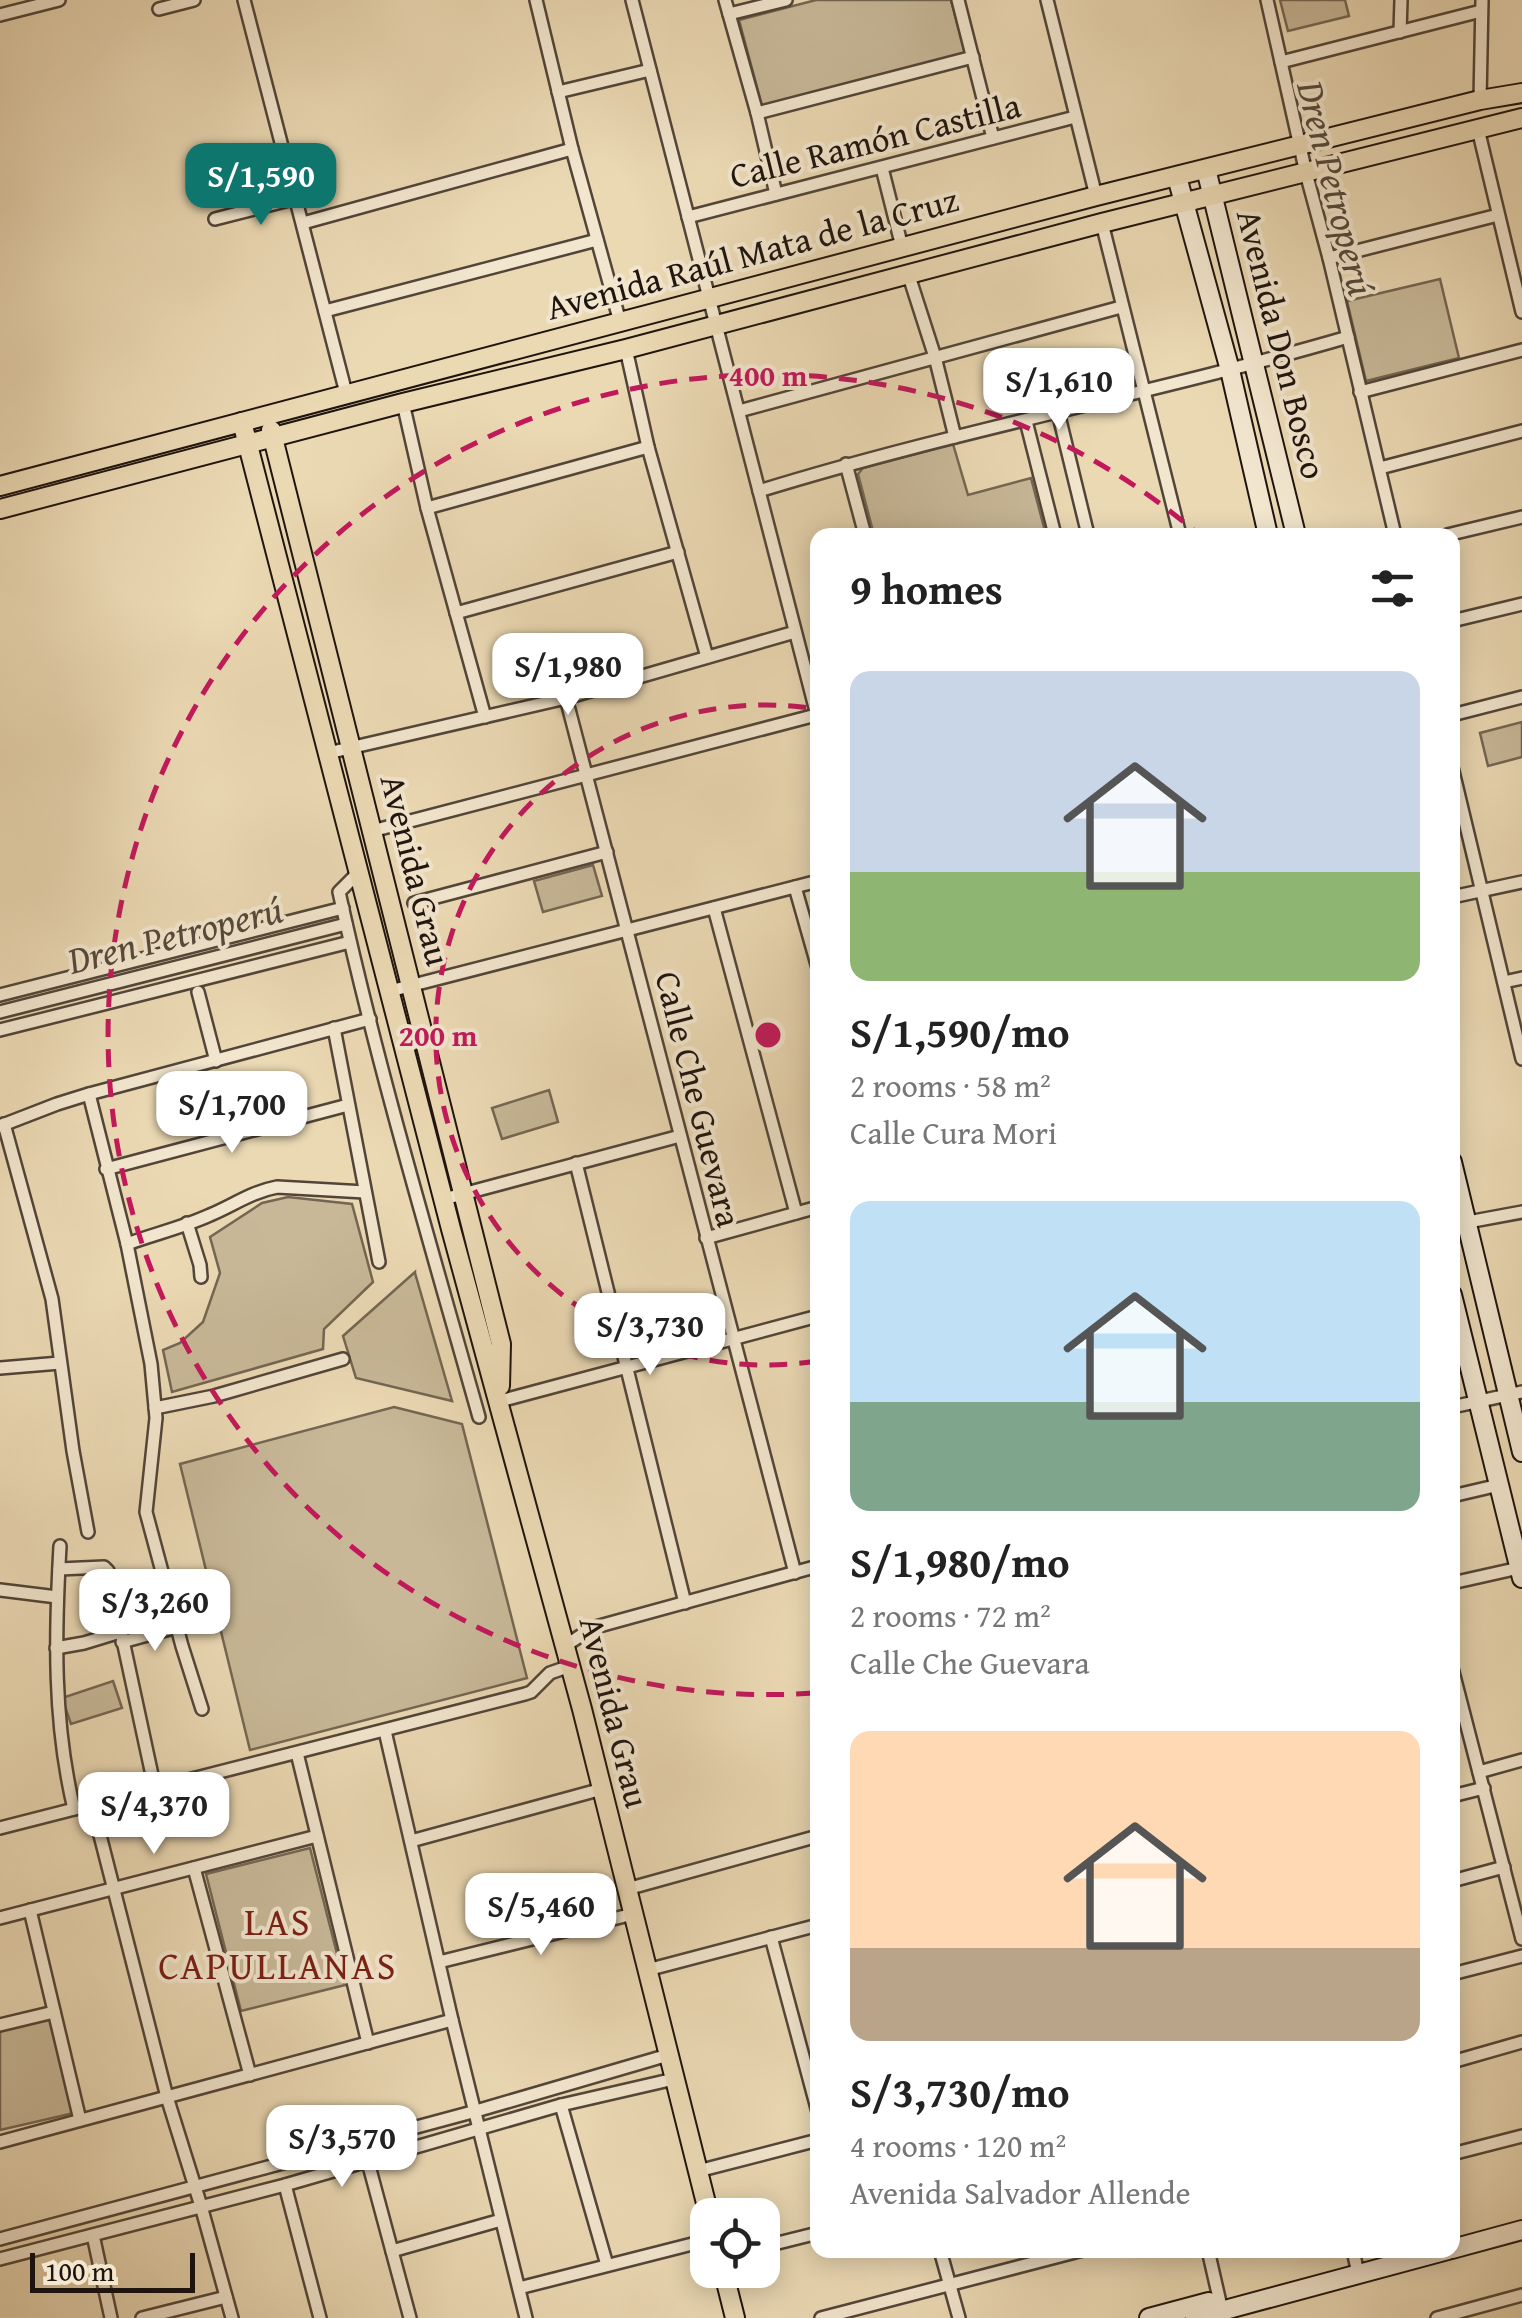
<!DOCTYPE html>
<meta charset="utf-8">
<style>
:root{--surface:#fff;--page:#f6f6f6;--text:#222;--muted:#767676;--accent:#0f766e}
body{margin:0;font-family:"Gentium Book Plus",serif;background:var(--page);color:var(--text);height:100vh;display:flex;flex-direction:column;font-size:38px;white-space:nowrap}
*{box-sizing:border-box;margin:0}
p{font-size:32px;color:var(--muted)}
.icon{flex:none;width:55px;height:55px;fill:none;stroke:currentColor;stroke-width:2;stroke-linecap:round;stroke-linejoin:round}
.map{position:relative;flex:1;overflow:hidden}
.drawer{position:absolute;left:810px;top:528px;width:650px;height:1730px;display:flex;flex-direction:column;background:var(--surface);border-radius:20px;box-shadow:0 5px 25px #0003}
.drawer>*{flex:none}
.controls{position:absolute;left:690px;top:2198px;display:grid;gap:20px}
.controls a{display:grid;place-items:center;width:90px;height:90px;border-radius:20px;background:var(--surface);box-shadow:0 5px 25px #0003;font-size:50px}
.scale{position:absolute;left:30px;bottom:25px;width:165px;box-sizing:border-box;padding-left:10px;border:5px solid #1f140e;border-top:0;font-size:28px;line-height:35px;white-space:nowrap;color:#1f140e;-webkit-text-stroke:8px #f2e6ce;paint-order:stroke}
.price{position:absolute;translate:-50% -85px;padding:0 22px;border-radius:20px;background:#fff;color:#222;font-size:32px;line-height:65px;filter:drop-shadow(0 2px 5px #0008)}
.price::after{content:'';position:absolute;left:50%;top:60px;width:30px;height:22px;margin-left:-15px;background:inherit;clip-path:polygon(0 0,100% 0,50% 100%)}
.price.on{background:var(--accent);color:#fff}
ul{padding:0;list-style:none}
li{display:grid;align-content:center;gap:20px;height:530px;padding:0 40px}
li span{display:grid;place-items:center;height:310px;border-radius:20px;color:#555}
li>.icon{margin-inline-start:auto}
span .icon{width:180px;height:180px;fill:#fffc;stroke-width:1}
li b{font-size:42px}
h2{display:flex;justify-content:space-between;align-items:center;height:120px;padding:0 40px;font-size:42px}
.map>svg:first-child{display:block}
</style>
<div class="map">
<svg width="1522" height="2318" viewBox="0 0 1522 2318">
<rect width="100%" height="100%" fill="#ebd9b4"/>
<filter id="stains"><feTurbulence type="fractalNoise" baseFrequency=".002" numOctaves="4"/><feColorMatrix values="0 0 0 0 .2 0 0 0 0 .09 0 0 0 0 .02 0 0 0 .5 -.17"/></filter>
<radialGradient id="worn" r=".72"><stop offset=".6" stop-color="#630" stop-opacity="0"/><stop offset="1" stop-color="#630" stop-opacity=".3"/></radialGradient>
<g fill="#c8b898" stroke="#746653" stroke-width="2.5">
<path d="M 816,0 L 951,0 L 965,53 L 762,106 L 739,20 Z"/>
<path d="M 1280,0 L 1345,0 L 1349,16 L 1288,31 Z"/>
<path d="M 1440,279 L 1459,358 L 1366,381 L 1347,301 Z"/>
<path d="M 953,444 L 968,495 L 1031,478 L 1046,535 L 874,535 L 858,474 L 863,468 Z"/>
<path d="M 1522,722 L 1522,757 L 1488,766 L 1480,733 Z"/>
<path d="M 593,865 L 602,896 L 543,912 L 534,881 Z"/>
<path d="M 549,1090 L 558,1122 L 502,1139 L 492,1108 Z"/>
<path d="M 288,1197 L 352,1204 L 373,1282 L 324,1329 L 323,1349 L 172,1392 L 163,1350 L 180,1343 L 203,1322 L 220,1273 L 210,1237 L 262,1203 Z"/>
<path d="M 415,1272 L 415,1273 L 452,1401 L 356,1378 L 343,1336 Z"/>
<path d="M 394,1407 L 462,1424 L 527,1678 L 250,1750 L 180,1464 Z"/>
<path d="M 113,1681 L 122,1708 L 71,1724 L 62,1698 Z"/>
<path d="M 310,1848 L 345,1985 L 241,2011 L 206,1874 Z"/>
<path d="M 51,2016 L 74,2113 L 0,2130 L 0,2029 Z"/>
</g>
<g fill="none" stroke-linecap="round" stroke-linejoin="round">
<g stroke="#524538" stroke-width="16">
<g id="street">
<path d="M 244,0 L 346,393"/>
<path d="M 536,0 L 572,149 L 620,322"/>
<path d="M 632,0 L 818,719"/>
<path d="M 725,0 L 757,113 L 776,194"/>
<path d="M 958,0 L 993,138"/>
<path d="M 1047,0 L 1096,196"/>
<path d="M 1267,0 L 1306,173 L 1329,258 L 1395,535"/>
<path d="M 159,9 L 194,0"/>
<path d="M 729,14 L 786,0"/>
<path d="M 0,15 L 59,0"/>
<path d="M 1400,32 L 1401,0"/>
<path d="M 1281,62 L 1481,11"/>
<path d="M 558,92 L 650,70"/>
<path d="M 1480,100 L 1482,0"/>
<path d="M 757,113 L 973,57"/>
<path d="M 1478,129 L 1522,312"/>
<path d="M 882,168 L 902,247"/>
<path d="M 688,217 L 1075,117"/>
<path d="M 215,219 L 297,198"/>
<path d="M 303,223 L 572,149"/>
<path d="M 1102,223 L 1180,535"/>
<path d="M 1329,258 L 1498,215"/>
<path d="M 908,273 L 935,357 L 955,437"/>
<path d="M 325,311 L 597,240"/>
<path d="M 626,349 L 648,447 L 707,657"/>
<path d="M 1360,392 L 1522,350"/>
<path d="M 403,403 L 427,508 L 485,717"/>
<path d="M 739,411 L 1121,307"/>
<path d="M 1058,412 L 1088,535"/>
<path d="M 1026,421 L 1055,535"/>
<path d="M 846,464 L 865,535"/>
<path d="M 1380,468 L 1522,431"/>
<path d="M 759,491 C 953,431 1153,394 1348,337"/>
<path d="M 427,508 L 648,447"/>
<path d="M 1447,535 L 1522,517"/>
<path d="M 456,613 L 678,552"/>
<path d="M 1452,621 L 1522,604"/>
<path d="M 566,698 L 795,1573"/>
<path d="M 1452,715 L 1522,697"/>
<path d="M 328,753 L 566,698 L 795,632"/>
<path d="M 1452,767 L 1522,1059"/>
<path d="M 372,831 L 816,715"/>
<path d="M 359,872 L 339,892 C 378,1069 430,1243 479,1417"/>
<path d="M 795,887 L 818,968"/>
<path d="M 1452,897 L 1522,882"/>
<path d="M 414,903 L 607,852"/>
<path d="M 714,908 L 796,1213"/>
<path d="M 1504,982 L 1522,978"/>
<path d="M 390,991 L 818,881"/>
<path d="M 198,992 L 216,1061"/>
<path d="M 0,995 L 343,908"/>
<path d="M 0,1012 L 346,924"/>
<path d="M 334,1028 L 379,1262"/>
<path d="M 0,1030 L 350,942"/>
<path d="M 89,1094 L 127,1244 L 151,1364 L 156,1418 L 146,1512 L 182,1646 L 202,1709"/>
<path d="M 4,1124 L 52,1299 L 73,1451 L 88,1532"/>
<path d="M 0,1126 L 57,1104 L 89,1094 L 370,1019"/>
<path d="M 576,1163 L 685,1603"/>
<path d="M 106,1169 L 348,1105"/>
<path d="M 444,1199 L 680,1136"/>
<path d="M 1468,1222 L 1522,1212"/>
<path d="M 187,1223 L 200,1265 L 201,1277"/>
<path d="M 706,1238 L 818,1207"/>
<path d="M 127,1244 C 154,1234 184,1227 210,1215 C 234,1205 251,1192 277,1187 L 365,1192"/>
<path d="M 0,1368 L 60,1363"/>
<path d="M 500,1401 L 818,1316"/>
<path d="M 1452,1407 L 1522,1392"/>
<path d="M 155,1408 L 214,1396 L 343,1359"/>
<path d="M 1452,1496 L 1499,1485"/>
<path d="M 60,1546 C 55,1634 53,1722 74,1809"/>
<path d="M 59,1569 L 104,1567 L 108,1571 L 155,1789"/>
<path d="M 1452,1583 L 1519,1568"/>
<path d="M 0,1590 L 57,1597"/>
<path d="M 122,1642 L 177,1627"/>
<path d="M 565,1646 L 592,1628 L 818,1566"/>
<path d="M 56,1648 L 84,1643 L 120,1632"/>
<path d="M 1452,1668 L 1522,1939"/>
<path d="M 385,1731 L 452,2020 L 526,2318"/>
<path d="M 297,1753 L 368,2043"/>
<path d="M 1479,1772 L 1522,1760"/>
<path d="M 1452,1796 L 1484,1788"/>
<path d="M 92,1804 L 167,2097 L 201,2206 L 232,2318"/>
<path d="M 0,1828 L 525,1694 L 531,1692 L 550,1673 L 570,1666"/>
<path d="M 411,1841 L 602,1789"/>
<path d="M 194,1868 L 250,2075"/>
<path d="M 1452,1881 L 1504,1867"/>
<path d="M 627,1889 L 818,1836"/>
<path d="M 30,1910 L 80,2120"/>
<path d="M 0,1918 L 317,1836"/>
<path d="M 771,1937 L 818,2112"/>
<path d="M 439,1962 L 633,1914"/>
<path d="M 647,1970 L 818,1925"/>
<path d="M 1452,1974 L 1522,1956"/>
<path d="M 0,2025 L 54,2012"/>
<path d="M 1452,2062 L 1522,2042"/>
<path d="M 561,2105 L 607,2265"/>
<path d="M 0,2142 L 452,2020"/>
<path d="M 1452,2154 L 1522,2136"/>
<path d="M 368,2162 L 410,2318"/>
<path d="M 698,2171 L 818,2140"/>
<path d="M 285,2185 L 320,2318"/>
<path d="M 93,2235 L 111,2318"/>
<path d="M 0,2239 L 476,2111 L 668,2055"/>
<path d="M 762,2247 L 818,2233"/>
<path d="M 940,2250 L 959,2318"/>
<path d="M 1208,2250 L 1222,2311"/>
<path d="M 1353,2250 L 1358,2274"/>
<path d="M 392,2251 L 501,2220"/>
<path d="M 0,2259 L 285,2185 L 561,2105 L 674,2079"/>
<path d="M 519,2288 L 708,2240"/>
<path d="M 142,2318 L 226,2297"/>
<path d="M 821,2318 L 1083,2250"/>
<path d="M 1437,2318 L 1522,2295"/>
</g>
</g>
<g stroke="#1f140e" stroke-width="22">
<g id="secondary">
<path d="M 1206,169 L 1296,535"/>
<path d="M 1177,177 L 1230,370 L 1268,535"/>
<path d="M 1452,1162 L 1522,1452"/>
<path d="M 1452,1295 L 1522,1578"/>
<path d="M 1452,2249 L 1522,2230"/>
<path d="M 1149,2318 L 1209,2302"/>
<path d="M 1195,2318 L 1448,2250"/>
</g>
</g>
<g stroke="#1f140e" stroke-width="22">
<g id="primary">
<path d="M 242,422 L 451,1229 L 582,1709 L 709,2215"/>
<path d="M 271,430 L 501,1344 L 500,1386"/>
<path d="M 0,486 L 1096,196 L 1480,100 L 1522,93"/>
<path d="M 0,509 L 403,403 L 626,349 L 1102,223 L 1522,118"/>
<path d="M 723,2270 L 735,2318"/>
</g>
</g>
<use href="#street" stroke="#f2e6ce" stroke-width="11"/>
<use href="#secondary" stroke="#f2e6ce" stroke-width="18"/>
<use href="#primary" stroke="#ebd9b4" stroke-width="18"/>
</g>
<g fill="none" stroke="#c2185b" stroke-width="5" stroke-dasharray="18 12">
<path d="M817 1361A330 330 0 1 1 817 709"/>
<path d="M814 1693A660 660 0 1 1 1197 533"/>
</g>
<g text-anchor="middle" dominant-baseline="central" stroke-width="8" stroke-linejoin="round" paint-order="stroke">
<g font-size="35" fill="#1f140e" stroke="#f2e6ce">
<text transform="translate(875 140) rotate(-14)">Calle Ramón Castilla</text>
<text transform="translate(752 253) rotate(-15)">Avenida Raúl Mata de la Cruz</text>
<text transform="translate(1282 344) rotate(76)">Avenida Don Bosco</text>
<text transform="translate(416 870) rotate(76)">Avenida Grau</text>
<text transform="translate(699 1099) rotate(76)">Calle Che Guevara</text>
<text transform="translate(615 1712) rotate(76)">Avenida Grau</text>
</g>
<g font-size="38" font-style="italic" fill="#55483a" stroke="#f2e6ce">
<text transform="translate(1337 188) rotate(76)">Dren Petroperú</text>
<text transform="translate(175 934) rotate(-14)">Dren Petroperú</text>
</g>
<g font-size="38" letter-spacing="2.5" fill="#7a1f14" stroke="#f2e6ce">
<text x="278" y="1921">LAS<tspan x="278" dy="44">CAPULLANAS</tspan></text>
</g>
</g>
<circle cx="768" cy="1035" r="15" fill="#c2185b" stroke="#f2e6ce" stroke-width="5"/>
<g font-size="30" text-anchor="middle" font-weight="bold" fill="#c2185b" stroke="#f2e6ce" stroke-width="8" stroke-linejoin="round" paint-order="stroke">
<text x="768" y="386">400 m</text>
<text x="438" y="1046">200 m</text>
</g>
<rect width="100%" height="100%" filter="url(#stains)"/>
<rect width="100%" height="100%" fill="url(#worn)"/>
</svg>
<div class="controls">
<a><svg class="icon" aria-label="locate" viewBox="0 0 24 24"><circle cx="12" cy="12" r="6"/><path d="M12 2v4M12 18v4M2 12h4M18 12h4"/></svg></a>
</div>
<div class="scale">100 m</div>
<b class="price on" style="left:261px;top:228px">S/1,590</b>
<b class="price" style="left:1059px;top:433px">S/1,610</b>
<b class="price" style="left:568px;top:718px">S/1,980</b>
<b class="price" style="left:232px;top:1156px">S/1,700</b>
<b class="price" style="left:650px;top:1378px">S/3,730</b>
<b class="price" style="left:155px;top:1654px">S/3,260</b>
<b class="price" style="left:154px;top:1857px">S/4,370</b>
<b class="price" style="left:541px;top:1958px">S/5,460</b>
<b class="price" style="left:342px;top:2190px">S/3,570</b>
<section class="drawer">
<h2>9 homes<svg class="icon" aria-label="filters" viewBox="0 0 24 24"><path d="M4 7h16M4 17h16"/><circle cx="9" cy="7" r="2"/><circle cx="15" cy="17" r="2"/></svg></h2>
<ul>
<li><span style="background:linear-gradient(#c9d6e8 65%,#8fb573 0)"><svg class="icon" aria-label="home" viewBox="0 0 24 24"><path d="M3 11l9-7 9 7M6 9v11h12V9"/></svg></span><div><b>S/1,590/mo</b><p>2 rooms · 58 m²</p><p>Calle Cura Mori</p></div></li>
<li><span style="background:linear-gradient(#bfe0f5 65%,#7fa58c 0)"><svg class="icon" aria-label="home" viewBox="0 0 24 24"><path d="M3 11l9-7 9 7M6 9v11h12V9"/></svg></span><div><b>S/1,980/mo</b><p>2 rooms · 72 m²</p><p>Calle Che Guevara</p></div></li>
<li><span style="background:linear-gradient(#ffd9b3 70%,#b9a48a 0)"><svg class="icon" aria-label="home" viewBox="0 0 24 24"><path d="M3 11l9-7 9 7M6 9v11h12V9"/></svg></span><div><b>S/3,730/mo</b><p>4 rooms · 120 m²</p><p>Avenida Salvador Allende</p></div></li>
</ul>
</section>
</div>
